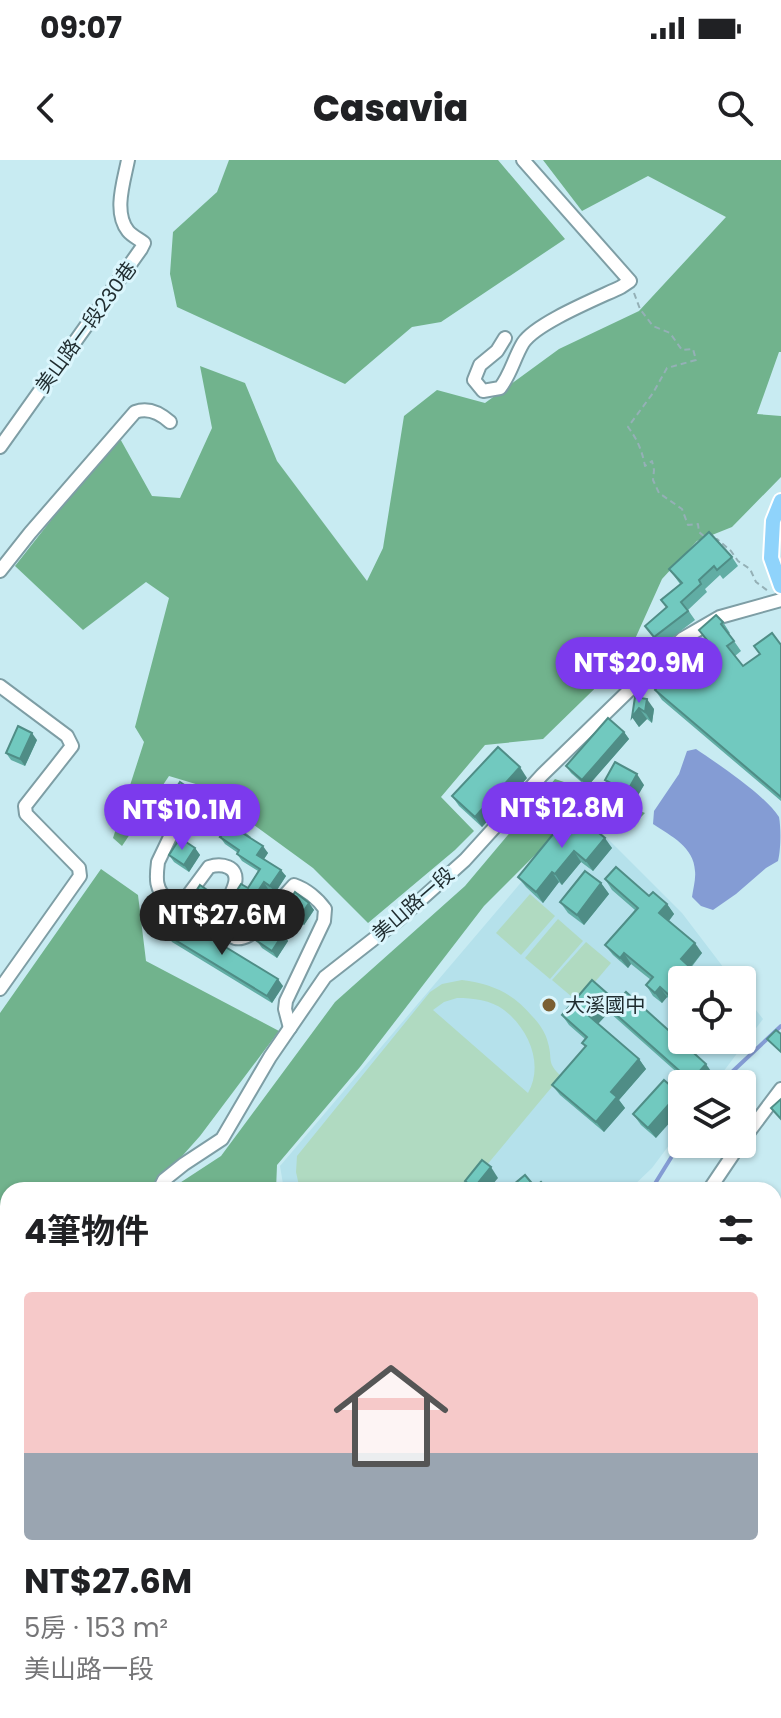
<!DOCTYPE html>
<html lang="zh-TW">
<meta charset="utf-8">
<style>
:root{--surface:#fff;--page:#f6f6f6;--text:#202124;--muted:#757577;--line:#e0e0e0;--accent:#7c3aed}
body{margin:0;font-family:Poppins,"Noto Sans TC",sans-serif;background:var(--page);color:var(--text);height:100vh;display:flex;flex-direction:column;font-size:30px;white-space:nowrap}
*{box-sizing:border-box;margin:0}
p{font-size:26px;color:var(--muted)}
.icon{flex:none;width:44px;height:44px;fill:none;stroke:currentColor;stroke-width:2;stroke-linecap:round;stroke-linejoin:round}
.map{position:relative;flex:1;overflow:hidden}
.panel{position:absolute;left:0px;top:1022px;width:782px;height:536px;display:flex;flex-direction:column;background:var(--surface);border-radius:24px 24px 0 0;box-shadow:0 2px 6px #0004}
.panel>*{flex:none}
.buttons{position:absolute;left:668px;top:806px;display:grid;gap:16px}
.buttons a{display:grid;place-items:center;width:88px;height:88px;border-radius:8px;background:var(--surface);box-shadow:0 2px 6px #0004;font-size:40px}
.price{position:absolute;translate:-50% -68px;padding:0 18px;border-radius:28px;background:var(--accent);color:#fff;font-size:26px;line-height:52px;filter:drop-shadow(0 2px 4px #0008)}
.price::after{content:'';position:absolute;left:50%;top:48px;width:24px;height:18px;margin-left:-12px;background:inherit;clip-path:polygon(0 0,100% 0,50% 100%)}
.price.selected{background:#222;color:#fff}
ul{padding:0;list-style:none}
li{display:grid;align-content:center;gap:16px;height:424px;padding:0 24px}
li+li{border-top:2px solid var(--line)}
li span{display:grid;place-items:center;height:248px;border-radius:8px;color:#555}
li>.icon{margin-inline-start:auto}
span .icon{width:144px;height:144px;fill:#fffc;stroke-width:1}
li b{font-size:34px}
h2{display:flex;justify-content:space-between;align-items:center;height:96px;padding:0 24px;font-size:34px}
.status{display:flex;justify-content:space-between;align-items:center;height:56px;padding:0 40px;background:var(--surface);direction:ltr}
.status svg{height:22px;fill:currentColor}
header{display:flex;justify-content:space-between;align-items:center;height:104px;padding:0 24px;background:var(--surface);font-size:36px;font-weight:800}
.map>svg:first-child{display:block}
</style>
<div class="status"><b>09:07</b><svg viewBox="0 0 49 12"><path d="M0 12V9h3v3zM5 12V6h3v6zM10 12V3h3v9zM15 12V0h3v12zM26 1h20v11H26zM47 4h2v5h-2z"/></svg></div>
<header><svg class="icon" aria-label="back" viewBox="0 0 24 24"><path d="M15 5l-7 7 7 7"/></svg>Casavia<svg class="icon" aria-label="search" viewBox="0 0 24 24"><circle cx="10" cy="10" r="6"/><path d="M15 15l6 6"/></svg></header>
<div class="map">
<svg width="781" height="1558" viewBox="0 0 781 1558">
<rect width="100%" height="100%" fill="#c8ebf2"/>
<path fill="#b5e1eb" d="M 581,652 L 682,753 L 733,820 L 682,820 L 682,880 L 742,880 L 742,832 L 763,859 L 714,924 L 682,924 L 682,968 L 652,1008 L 629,1030 L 284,1030 L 280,1006 Z"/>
<g fill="#b0dac1" fill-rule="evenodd">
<path d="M 530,734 L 555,756 L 521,795 L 496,773 Z"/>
<path d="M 558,759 L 583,781 L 550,819 L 525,798 Z"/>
<path d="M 586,782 L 611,803 L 578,842 L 552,820 Z"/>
<path d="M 462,820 C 492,824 513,833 532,856 C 539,863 546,873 548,883 C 553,900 546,902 561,916 L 466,1030 L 300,1030 L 296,1012 L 297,996 L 430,832 L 442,824 ZM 457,838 C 473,838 491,840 504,850 C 529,869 544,905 528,933 L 433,850 L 444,842 Z"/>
</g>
<g fill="#71b38d">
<path d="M 229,0 L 498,0 L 565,79 L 441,162 L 412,167 L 345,224 L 177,147 L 170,114 L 173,72 L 217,32 Z"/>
<path d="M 543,0 L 781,0 L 781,192 L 779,192 L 757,254 L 781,256 L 781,317 L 732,367 L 697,381 L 662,419 L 635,479 L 623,501 L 543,579 L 485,585 L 441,637 L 474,671 L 455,690 L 368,763 L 313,708 L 199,625 L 169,616 L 122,686 L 113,678 L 144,582 L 135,567 L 169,438 L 146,422 L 83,470 L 15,406 L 118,275 L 152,336 L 180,338 L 212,268 L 200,206 L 245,223 L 277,301 L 367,421 L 383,388 L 404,256 L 437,230 L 485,243 L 559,189 L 639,151 L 726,57 L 648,16 L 582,51 Z"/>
<path d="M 555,619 L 585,629 L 645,653 L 631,667 L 578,645 L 542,688 L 484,746 L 360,907 L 277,1005 L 276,1030 L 169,1030 L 221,996 L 335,842 L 465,726 Z"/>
<path d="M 101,709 L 138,735 L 146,801 L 279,871 L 200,976 L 152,1030 L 8,1030 L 8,1288 L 0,1302 L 0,1081 L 7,1068 L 0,1064 L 0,853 Z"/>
<path d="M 8,1345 L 8,1550 L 114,1550 L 111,1558 L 0,1558 L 0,1352 Z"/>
</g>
<path fill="#849cd4" d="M 696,589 C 718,604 765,635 779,657 C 781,667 781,690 778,701 L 766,708 L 736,734 L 713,750 L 701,746 L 692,737 C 693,729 696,719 695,711 C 694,687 671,676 653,664 L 654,651 L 679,614 L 687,591 Z"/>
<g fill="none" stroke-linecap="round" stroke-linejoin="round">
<g stroke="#849cd4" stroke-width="4">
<path d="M 723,924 L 733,911 L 781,866"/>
<path d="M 651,1030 L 682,980"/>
<path d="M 237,1550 L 240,1558"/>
</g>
<g stroke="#7e9ea5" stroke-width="16">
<g id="minor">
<path d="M 505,178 L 497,191 L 480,205 L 474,220 L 483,231 L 500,228 C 511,214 514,198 523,183 C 536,163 598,138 621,127 L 630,121 L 523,0"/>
<path d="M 0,287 L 141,89 L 144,83 C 139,79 132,76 128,71 C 113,52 124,21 128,0"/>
<path d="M 0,411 L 30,373 L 135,252 C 148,247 160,253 170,262"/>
<path d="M 0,526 L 67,576 L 72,586 L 25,646 L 26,654 L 79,708 L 80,716 L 0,829"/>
<path d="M 180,656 L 158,702 C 156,718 155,730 168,740 L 182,740 L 189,734 L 209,707 C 221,703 239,706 235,723 C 232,738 210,764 231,776 C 237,780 242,779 249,775 L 294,725 C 306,729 318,739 325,749 L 324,761 L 286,841 L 285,849 L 290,868"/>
<path d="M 742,981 L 781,929"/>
<path d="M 159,1030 L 164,1020 L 184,1004 L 222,979 L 270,897 L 325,817 L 398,760 L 465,700 L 542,615 L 682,479 L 720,457 L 781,440"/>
<path d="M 709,1030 L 740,984"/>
<path d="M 774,1192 L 781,1186"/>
<path d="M 774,1203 L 781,1210"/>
<path d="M 774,1283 L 781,1276"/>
<path d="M 0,1334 L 6,1319 L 8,1306"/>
<path d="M 774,1348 L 781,1356"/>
<path d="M 774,1505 L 781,1512"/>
<path d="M 191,1550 L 198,1558"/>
<path d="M 463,1550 L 467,1558"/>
<path d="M 677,1550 L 685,1558"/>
<path d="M 305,1558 L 306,1550"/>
<path d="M 360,1558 L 361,1550"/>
<path d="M 514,1558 L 515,1550"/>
</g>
</g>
<g stroke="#fff" stroke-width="18">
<path id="major" d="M 781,341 L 773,361 L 771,398 L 781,426"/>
</g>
<g stroke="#94b0b6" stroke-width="2" stroke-dasharray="6 4" stroke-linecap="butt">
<path d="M 634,133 L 640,149 L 653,166 L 670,173 L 682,190 L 693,189 L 696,200 L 667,208 L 653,233 L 628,267 C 637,279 642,290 645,306 L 652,301 L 654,310 L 653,320 L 659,333 L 682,349 L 688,365 L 698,364 L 699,372 L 705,377"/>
<path d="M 714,379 L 717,379 L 731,391 L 738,401 L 750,409 L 756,422 L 768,431"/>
<path d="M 244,1550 L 247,1558"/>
<path d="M 0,1556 L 6,1556 L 8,1548"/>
</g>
<use href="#minor" stroke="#fff" stroke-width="12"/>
<use href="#major" stroke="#8fd3fb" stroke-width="14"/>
</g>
<g fill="#61ada4">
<path d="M 732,397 L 738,406 L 723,419 L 720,415 L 705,429 L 707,432 L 688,450 L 695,460 L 661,486 L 645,466 L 667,448 L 661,440 L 680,424 L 669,409 Z"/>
<path d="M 723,462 L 730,473 L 729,474 L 741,491 L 735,496 L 743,506 L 781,485 L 781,641 L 662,540 L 655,530 L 688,495 L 706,481 L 699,470 Z"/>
<path d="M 635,537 L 654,549 L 652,563 L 647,559 L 639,567 L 632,557 Z"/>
<path d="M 624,572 L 629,579 L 587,627 L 571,613 L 566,606 Z"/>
<path d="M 37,580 L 25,606 L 11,600 L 6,593 Z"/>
<path d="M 527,618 L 482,667 L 459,646 L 452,636 Z"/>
<path d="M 605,620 L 644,625 L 634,642 L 612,630 Z"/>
<path d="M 180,622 L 251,677 L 250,678 L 268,693 L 264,699 L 286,716 L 275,733 L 268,729 L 250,758 L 235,748 L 230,741 L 248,728 L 258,711 L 242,701 L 237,694 L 238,693 L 225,684 L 220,677 L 189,656 L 184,648 L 174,646 L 169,639 Z"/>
<path d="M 572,651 L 612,688 L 593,711 L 581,702 L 562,725 L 559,722 L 543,743 L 526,727 L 518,717 Z"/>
<path d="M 195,688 L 200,695 L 189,712 L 174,702 L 169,695 Z"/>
<path d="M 605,719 L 667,744 L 674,754 L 669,761 L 702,793 L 682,820 L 682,850 L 667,837 L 662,843 L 653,836 L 646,825 L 651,820 L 631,804 L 628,808 L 613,795 L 605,785 L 635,750 L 612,730 Z"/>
<path d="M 601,723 L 609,734 L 584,765 L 568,753 L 560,742 Z"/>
<path d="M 213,734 L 218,740 L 209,758 L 194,749 L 189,742 Z"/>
<path d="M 309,743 L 314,750 L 304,765 L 289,756 L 284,749 Z"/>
<path d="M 283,774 L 288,781 L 277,798 L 262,788 L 257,781 Z"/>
<path d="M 167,775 L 283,826 L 272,843 L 172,782 Z"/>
<path d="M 592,820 L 617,842 L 713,914 L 704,924 L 690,924 L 609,852 L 598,864 L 639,899 L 646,909 L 619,940 L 625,948 L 604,972 L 560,935 L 552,925 L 585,887 L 582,883 L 585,879 L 569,865 L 562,855 Z"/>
<path d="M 664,920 L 656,978 L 641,965 L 633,954 Z"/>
<path d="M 774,1360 L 781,1367 L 781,1480 L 774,1486 Z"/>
</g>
<g fill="#4f8d86">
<path d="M 647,539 L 654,549 L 652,563 L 645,552 Z"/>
<path d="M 639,548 L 647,559 L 639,567 L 632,557 Z"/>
<path d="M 624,572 L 629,579 L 587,627 L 582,620 Z"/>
<path d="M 32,573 L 37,580 L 25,606 L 20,599 Z"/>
<path d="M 520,607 L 527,618 L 482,667 L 475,657 Z"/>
<path d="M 637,614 L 644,625 L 634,642 L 627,632 Z"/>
<path d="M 605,678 L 612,688 L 593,711 L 586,701 Z"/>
<path d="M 263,686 L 268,693 L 262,702 L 257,695 Z"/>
<path d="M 195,688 L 200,695 L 189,712 L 184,705 Z"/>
<path d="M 574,691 L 581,702 L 562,725 L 555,714 Z"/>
<path d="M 281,710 L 286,716 L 275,733 L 270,726 Z"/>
<path d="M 552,712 L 559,722 L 543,743 L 536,732 Z"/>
<path d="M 264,722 L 268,729 L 250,758 L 245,751 Z"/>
<path d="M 601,723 L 609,734 L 584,765 L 577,755 Z"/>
<path d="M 213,734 L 218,740 L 209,758 L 204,751 Z"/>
<path d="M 309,743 L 314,750 L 304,765 L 299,758 Z"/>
<path d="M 667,744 L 674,754 L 667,763 L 659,753 Z"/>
<path d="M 283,774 L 288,781 L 277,798 L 272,791 Z"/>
<path d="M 695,783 L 702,793 L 688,810 L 681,799 Z"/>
<path d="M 624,793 L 631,804 L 628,808 L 620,798 Z"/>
<path d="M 278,819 L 283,826 L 272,843 L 267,836 Z"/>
<path d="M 660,827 L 667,837 L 662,843 L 655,833 Z"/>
<path d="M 602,842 L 609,852 L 596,866 L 589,856 Z"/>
<path d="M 639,899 L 646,909 L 619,940 L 625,948 L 604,972 L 596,962 L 611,932 Z"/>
<path d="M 706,904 L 713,914 L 704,924 L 693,924 L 691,921 Z"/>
<path d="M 679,933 L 682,937 L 682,949 L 656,978 L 648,968 Z"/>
<path d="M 491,1007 L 498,1018 L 488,1030 L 475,1030 L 474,1028 Z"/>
</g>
<g fill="#71c9bf" stroke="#4f8d86" stroke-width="2">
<path d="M 709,372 L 732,397 L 717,410 L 714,406 L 699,420 L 701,424 L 681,442 L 688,451 L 654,477 L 645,466 L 667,447 L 661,440 L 682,423 L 669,409 Z"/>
<path d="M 716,455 L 723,462 L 721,464 L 734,481 L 727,486 L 743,506 L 760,494 L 754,486 L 772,473 L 781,485 L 781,637 L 655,530 L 686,493 L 688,495 L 707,480 L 699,470 Z"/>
<path d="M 635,537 L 647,539 L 645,552 L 639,548 L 632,557 Z"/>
<path d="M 608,558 L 624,572 L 582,620 L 566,606 Z"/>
<path d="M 18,566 L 32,573 L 20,599 L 6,593 Z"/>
<path d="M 498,587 L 520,607 L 475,657 L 452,636 Z"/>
<path d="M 615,602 L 637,614 L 627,632 L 605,620 Z"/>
<path d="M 180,622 L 221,650 L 220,653 L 246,670 L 244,674 L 263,686 L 257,695 L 281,710 L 270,726 L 264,722 L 245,751 L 230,741 L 241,724 L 248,728 L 260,709 L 237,694 L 239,690 L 220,677 L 222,675 L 184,649 L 180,641 L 169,639 Z"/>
<path d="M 572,651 L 605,678 L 586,701 L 574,691 L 555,714 L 552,712 L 536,732 L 518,717 Z"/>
<path d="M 180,678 L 195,688 L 184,705 L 169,695 Z"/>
<path d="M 616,707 L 649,736 L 653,732 L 667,744 L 659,753 L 695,783 L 681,799 L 704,820 L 682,820 L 682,847 L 660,827 L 655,833 L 646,825 L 653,817 L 624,793 L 620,798 L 605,785 L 638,748 L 605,719 Z"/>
<path d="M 585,711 L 601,723 L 577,755 L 560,742 Z"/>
<path d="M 200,725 L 213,734 L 204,751 L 189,742 Z"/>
<path d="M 295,732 L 309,743 L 299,758 L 284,749 Z"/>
<path d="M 178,758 L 278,819 L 267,836 L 167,775 Z"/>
<path d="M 268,764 L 283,774 L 272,791 L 257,781 Z"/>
<path d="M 592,820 L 617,842 L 626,832 L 706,904 L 691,921 L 602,842 L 589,856 L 639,899 L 611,932 L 617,937 L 596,962 L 552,925 L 586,886 L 582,883 L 587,877 L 562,855 Z"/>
<path d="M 776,870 L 781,874 L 781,892 L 767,879 Z"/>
<path d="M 664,920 L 679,933 L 648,968 L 633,954 Z"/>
<path d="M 781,939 L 781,959 L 771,948 Z"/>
<path d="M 482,1000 L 491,1007 L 474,1028 L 465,1021 Z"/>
<path d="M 525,1015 L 535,1027 L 541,1022 L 548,1030 L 517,1030 L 513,1025 Z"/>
<path d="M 781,1277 L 781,1286 L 776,1281 Z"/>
<path d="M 774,1360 L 781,1367 L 781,1450 L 774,1456 Z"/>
</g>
<circle fill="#7b5f32" stroke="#dbf6fd" stroke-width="3" cx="549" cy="845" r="8"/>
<g text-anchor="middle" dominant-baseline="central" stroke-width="6" stroke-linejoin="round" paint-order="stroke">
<g font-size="20" fill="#1f2c2f" stroke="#dbf6fd">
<text transform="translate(86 167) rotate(-54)">美山路一段230巷</text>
<text transform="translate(413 744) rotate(-41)">美山路一段</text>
</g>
<g font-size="20" fill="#1f2c2f" stroke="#dbf6fd" text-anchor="start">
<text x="565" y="845">大溪國中</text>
</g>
</g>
</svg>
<div class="buttons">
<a><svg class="icon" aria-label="locate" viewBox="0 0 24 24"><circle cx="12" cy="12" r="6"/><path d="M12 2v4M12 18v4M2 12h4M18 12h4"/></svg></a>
<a><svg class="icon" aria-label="layers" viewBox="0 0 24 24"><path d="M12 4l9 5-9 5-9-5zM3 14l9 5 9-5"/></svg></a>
</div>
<b class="price" style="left:639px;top:545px">NT$20.9M</b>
<b class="price" style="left:562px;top:690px">NT$12.8M</b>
<b class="price" style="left:182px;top:692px">NT$10.1M</b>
<b class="price selected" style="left:222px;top:797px">NT$27.6M</b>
<section class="panel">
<h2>4筆物件<svg class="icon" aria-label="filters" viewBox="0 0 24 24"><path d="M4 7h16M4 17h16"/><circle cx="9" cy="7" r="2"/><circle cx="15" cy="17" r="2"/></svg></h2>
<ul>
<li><span style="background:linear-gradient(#f6c9c9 65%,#9aa5b1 0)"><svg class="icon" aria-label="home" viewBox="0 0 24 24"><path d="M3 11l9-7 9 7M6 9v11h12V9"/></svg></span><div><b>NT$27.6M</b><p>5房 · 153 m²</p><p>美山路一段</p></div></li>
</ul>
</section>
</div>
